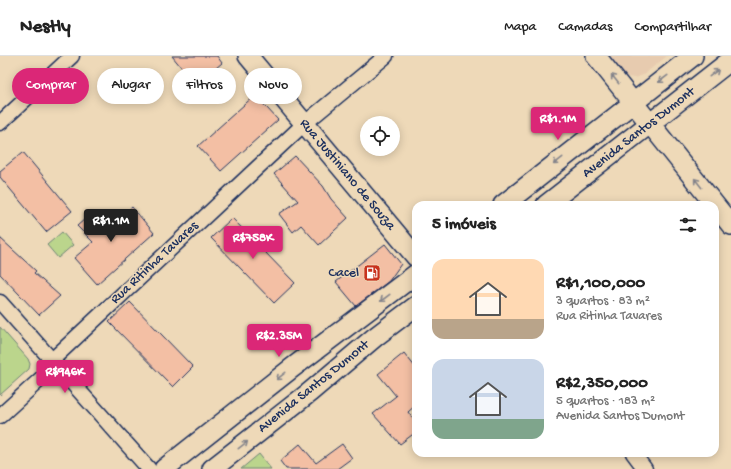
<!DOCTYPE html>
<html lang="pt">
<meta charset="utf-8">
<style>
:root{--surface:#fff;--page:#f2f2f2;--text:#222;--muted:#767676;--line:#e0e0e0;--accent:#db2777}
body{margin:0;font-family:"Gochi Hand",sans-serif;background:var(--page);color:var(--text);height:100vh;display:flex;flex-direction:column;font-size:15px;white-space:nowrap}
*{box-sizing:border-box;margin:0}
p{font-size:13px;color:var(--muted)}
.icon{flex:none;width:22px;height:22px;fill:none;stroke:currentColor;stroke-width:2;stroke-linecap:round;stroke-linejoin:round}
.map{position:relative;flex:1;overflow:hidden}
.panel{position:absolute;left:412px;top:145px;width:307px;height:256px;display:flex;flex-direction:column;background:var(--surface);border-radius:12px;box-shadow:0 2px 10px #0003}
.panel>*{flex:none}
.top-card{position:absolute;left:12px;top:12px;width:340px;height:36px;display:flex;gap:8px}
.controls{position:absolute;left:360px;top:60px;display:grid;gap:8px}
.controls a{display:grid;place-items:center;width:40px;height:40px;border-radius:50%;background:var(--surface);box-shadow:0 2px 10px #0003;font-size:20px}
.price{position:absolute;translate:-50% -34px;padding:0 9px;border-radius:4px;background:var(--accent);color:#fff;font-size:13px;line-height:26px;filter:drop-shadow(0 1px 2px #0008)}
.price::after{content:'';position:absolute;left:50%;top:24px;width:12px;height:9px;margin-left:-6px;background:inherit;clip-path:polygon(0 0,100% 0,50% 100%)}
.price.on{background:#222;color:#fff}
ul{padding:0;list-style:none}
li{display:flex;align-items:center;gap:12px;height:100px;padding:0 20px}
li span{display:grid;place-items:center;flex:none;width:112px;height:80px;border-radius:12px;color:#555}
li>.icon{margin-inline-start:auto}
span .icon{width:48px;height:48px;fill:#fffc;stroke-width:1}
li b{font-size:17px}
h2{display:flex;justify-content:space-between;align-items:center;height:48px;padding:0 20px;font-size:17px}
.tag{padding:0 14px;border-radius:18px;background:var(--surface);box-shadow:0 2px 10px #0003;font-size:14px;line-height:36px}
.tag.on{background:var(--accent);color:#fff}
header{display:flex;align-items:center;gap:24px;box-sizing:border-box;height:56px;padding:0 20px;background:var(--surface);border-bottom:1px solid var(--line)}
header strong{font-size:19px}
nav{display:flex;gap:22px;margin-inline-start:auto;font-size:14px}
.map>svg:first-child{display:block}
</style>
<header>
<strong>Nestly</strong>
<nav><a>Mapa</a><a>Camadas</a><a>Compartilhar</a></nav>
</header>
<div class="map">
<svg width="731" height="413" viewBox="0 0 731 413">
<rect width="100%" height="100%" fill="#eed9b8"/>
<filter id="ink" filterUnits="userSpaceOnUse"><feTurbulence type="fractalNoise" baseFrequency=".025" numOctaves="2"/><feDisplacementMap in="SourceGraphic" scale="8" xChannelSelector="R" yChannelSelector="G"/><feConvolveMatrix kernelMatrix="1 2 1 2 8 2 1 2 1" color-interpolation-filters="sRGB"/></filter>
<g filter="url(#ink)">
<path fill="#e7cbaf" d="M 608,0 L 667,0 L 643,19 L 635,22 L 628,21 L 621,17 Z"/>
<g fill="#bbd58c" stroke="#6b8275">
<path d="M 62,176 L 73,189 L 58,202 L 47,189 Z"/>
<path d="M 0,271 L 28,303 L 30,308 L 29,313 L 0,339 Z"/>
<path d="M 259,398 L 271,413 L 241,413 Z"/>
</g>
<g fill="#f3bfa4" stroke="#1b2f5e">
<path d="M 172,0 L 217,0 L 222,7 L 196,29 Z"/>
<path d="M 255,39 L 278,64 L 221,115 L 198,90 Z"/>
<path d="M 23,96 L 72,155 L 46,176 L 0,121 L 0,115 Z"/>
<path d="M 295,100 L 323,130 L 331,143 L 348,162 L 319,189 L 301,169 L 293,176 L 279,158 L 298,145 L 274,118 Z"/>
<path d="M 132,151 L 154,177 L 97,228 L 74,202 L 93,186 L 77,170 L 93,156 L 108,172 Z"/>
<path d="M 232,162 L 295,227 L 274,247 L 211,182 Z"/>
<path d="M 0,182 L 36,215 L 34,217 L 60,240 L 39,259 L 0,218 Z"/>
<path d="M 385,188 L 401,208 L 389,225 L 356,250 L 336,226 Z"/>
<path d="M 130,246 L 193,311 L 173,331 L 109,266 Z"/>
<path d="M 404,297 L 416,312 L 416,349 L 408,356 L 416,367 L 416,376 L 400,388 L 373,358 L 396,340 L 378,318 Z"/>
<path d="M 300,388 L 316,407 L 342,388 L 352,402 L 337,413 L 286,413 L 280,405 Z"/>
</g>
<g fill="none" stroke-linecap="round" stroke-linejoin="round">
<g stroke="#1b2f5e" stroke-width="17">
<g id="street">
<path d="M 0,67 L 72,0"/>
<path d="M 0,246 L 149,413"/>
<path d="M 0,360 L 45,319 L 52,304 L 304,68 L 386,0"/>
<path d="M 633,397 L 645,413"/>
</g>
</g>
<g stroke="#1b2f5e" stroke-width="22">
<g id="secondary">
<path d="M 248,0 L 416,201"/>
<path d="M 596,0 L 731,169"/>
<path d="M 503,149 L 693,0"/>
<path d="M 546,149 L 731,4"/>
<path d="M 164,413 L 292,312 L 416,218"/>
<path d="M 212,413 L 310,336 L 375,281 L 416,250"/>
</g>
</g>
<use href="#street" stroke="#eed9b8" stroke-width="14"/>
<use href="#secondary" stroke="#eed9b8" stroke-width="19"/>
</g>
<defs><path id="oneway-shaft" d="M-6 0H5M1.5-3L5.5 0L1.5 3" fill="none" stroke-width="1.6" stroke-linecap="round" stroke-linejoin="round"/></defs>
<g stroke="#84848b">
<use href="#oneway-shaft" transform="translate(714 17) rotate(-38)"/>
<use href="#oneway-shaft" transform="translate(615 23) rotate(-129)"/>
<use href="#oneway-shaft" transform="translate(663 23) rotate(143)"/>
<use href="#oneway-shaft" transform="translate(558 105) rotate(142)"/>
<use href="#oneway-shaft" transform="translate(698 127) rotate(-128)"/>
<use href="#oneway-shaft" transform="translate(385 242) rotate(143)"/>
<use href="#oneway-shaft" transform="translate(281 320) rotate(142)"/>
<use href="#oneway-shaft" transform="translate(243 389) rotate(-38)"/>
</g>
</g>
<defs>
<g id="fuel-square" transform="scale(0.9)"><rect x="-9" y="-9" width="18" height="18" rx="4" fill="#c8321e" stroke="#eed9b8"/><path d="M-5.5-6h7V0h2V4h1.3V-2.5L3-4.5l.8-.8L6-3V5H2.5V1h-1V6h-7ZM-4.2-4.7v3.2H.2V-4.7Z" fill="#fff"/></g>
</defs>
<g fill-rule="evenodd">
<use href="#fuel-square" x="372" y="217"/>
</g>
<g text-anchor="middle" dominant-baseline="central" stroke-width="3" stroke-linejoin="round" paint-order="stroke">
<g font-size="14" fill="#1b2f5e" stroke="#eed9b8">
<text transform="translate(639 77) rotate(-38)">Avenida Santos Dumont</text>
<text transform="translate(347 119) rotate(50)">Rua Justiniano de Souza</text>
<text transform="translate(155 207) rotate(-43)">Rua Ritinha Tavares</text>
<text transform="translate(314 331) rotate(-39)">Avenida Santos Dumont</text>
</g>
<g font-size="14" fill="#1b2f5e" stroke="#eed9b8" text-anchor="end">
<text x="359" y="217">Cacel</text>
</g>
</g>
</svg>
<div class="controls">
<a><svg class="icon" aria-label="locate" viewBox="0 0 24 24"><circle cx="12" cy="12" r="6"/><path d="M12 2v4M12 18v4M2 12h4M18 12h4"/></svg></a>
</div>
<b class="price" style="left:558px;top:85px">R$1.1M</b>
<b class="price on" style="left:111px;top:187px">R$1.1M</b>
<b class="price" style="left:253px;top:204px">R$758K</b>
<b class="price" style="left:279px;top:302px">R$2.35M</b>
<b class="price" style="left:65px;top:338px">R$946K</b>
<div class="top-card">
<a class="tag on">Comprar</a>
<a class="tag">Alugar</a>
<a class="tag">Filtros</a>
<a class="tag">Novo</a>
</div>
<section class="panel">
<h2>5 imóveis<svg class="icon" aria-label="filters" viewBox="0 0 24 24"><path d="M4 7h16M4 17h16"/><circle cx="9" cy="7" r="2"/><circle cx="15" cy="17" r="2"/></svg></h2>
<ul>
<li><span style="background:linear-gradient(#ffd9b3 75%,#b9a48a 0)"><svg class="icon" aria-label="home" viewBox="0 0 24 24"><path d="M3 11l9-7 9 7M6 9v11h12V9"/></svg></span><div><b>R$1,100,000</b><p>3 quartos · 83 m²</p><p>Rua Ritinha Tavares</p></div></li>
<li><span style="background:linear-gradient(#c9d6e8 75%,#7fa58c 0)"><svg class="icon" aria-label="home" viewBox="0 0 24 24"><path d="M3 11l9-7 9 7M6 9v11h12V9"/></svg></span><div><b>R$2,350,000</b><p>5 quartos · 183 m²</p><p>Avenida Santos Dumont</p></div></li>
</ul>
</section>
</div>
